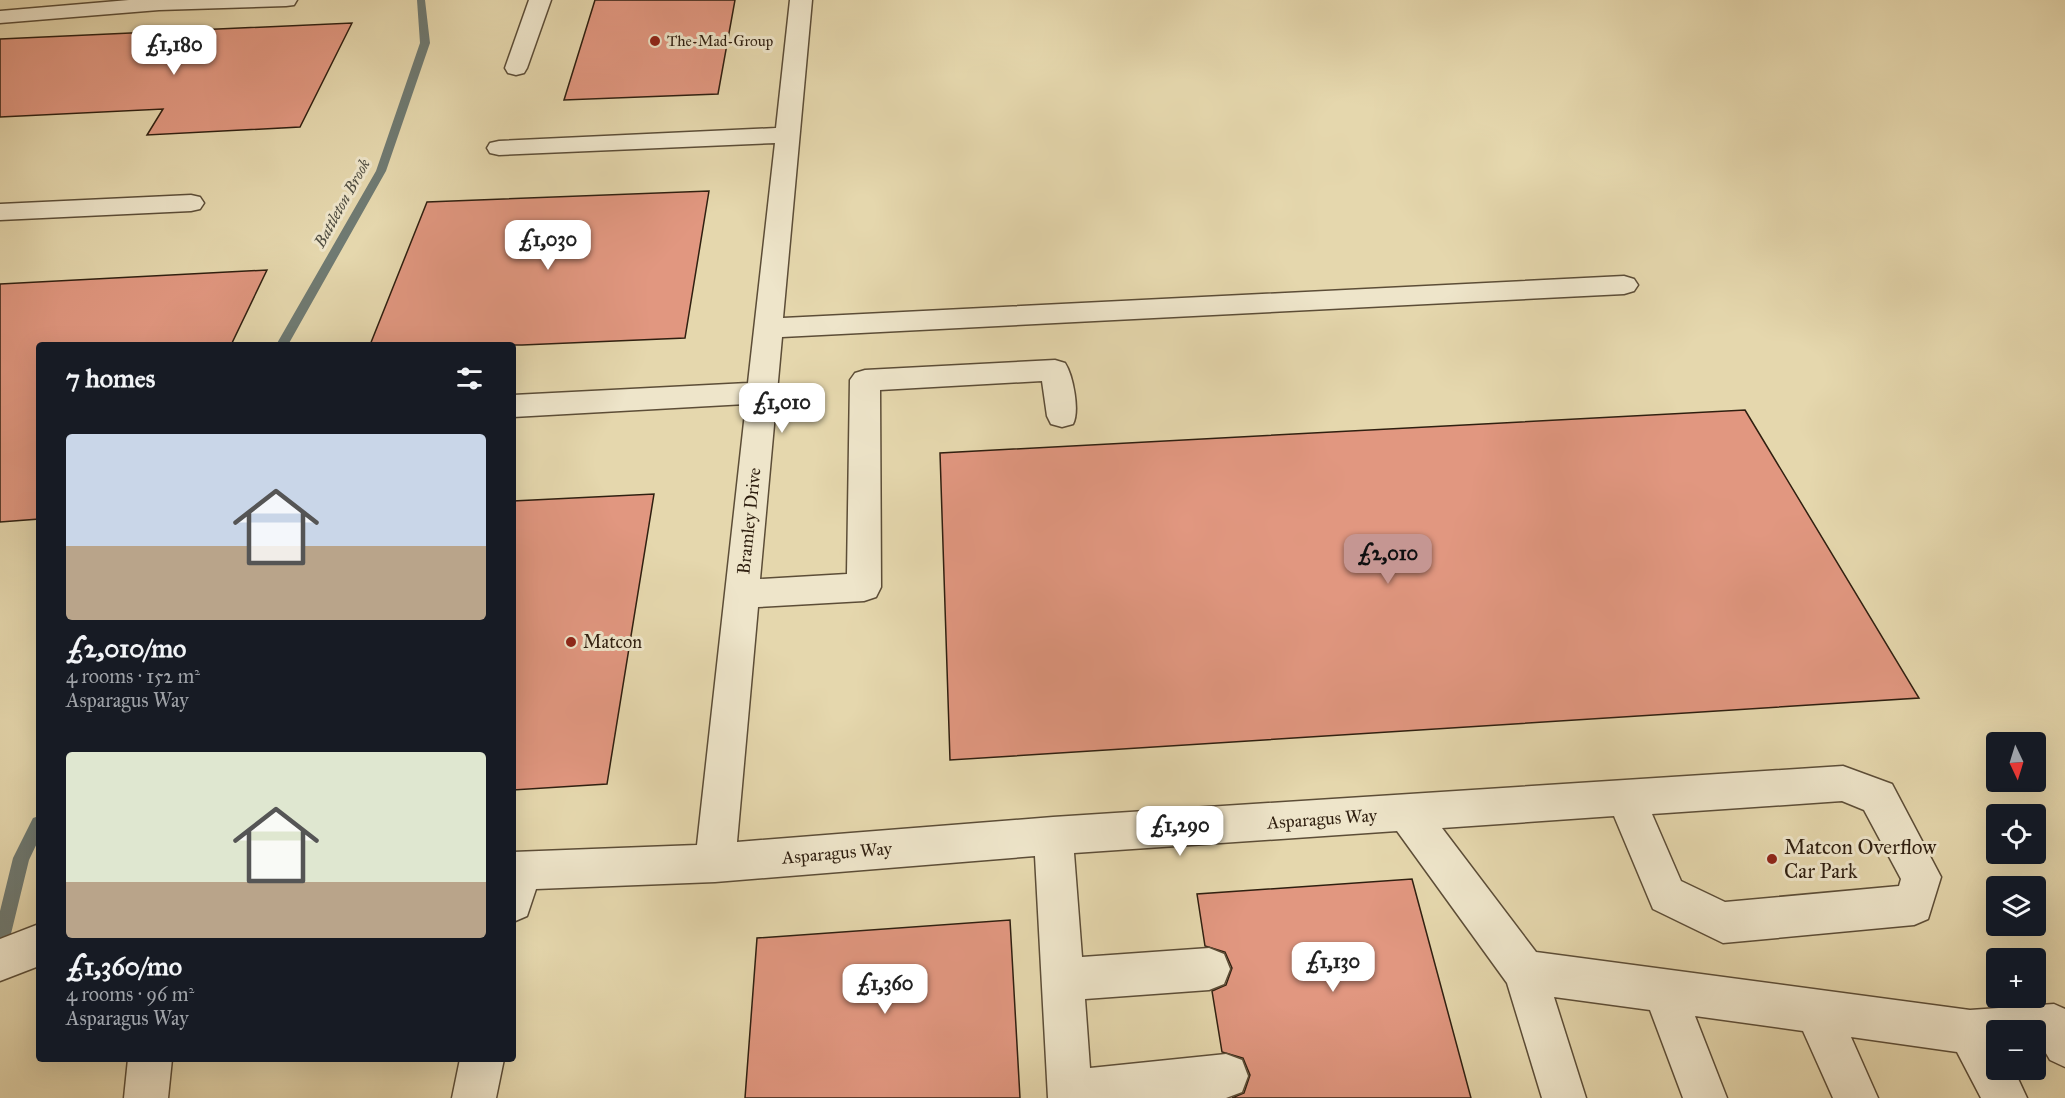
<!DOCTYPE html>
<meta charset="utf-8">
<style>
:root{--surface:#171b24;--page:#20242c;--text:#f1f3f6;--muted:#9ea1a6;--accent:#c59692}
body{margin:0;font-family:"IM FELL Great Primer",serif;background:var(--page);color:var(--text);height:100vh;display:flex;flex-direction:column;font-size:22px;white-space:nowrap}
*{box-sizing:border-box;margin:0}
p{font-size:20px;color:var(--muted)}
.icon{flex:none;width:33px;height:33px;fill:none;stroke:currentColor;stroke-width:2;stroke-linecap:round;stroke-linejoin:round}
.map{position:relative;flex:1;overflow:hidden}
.side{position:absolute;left:36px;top:342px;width:480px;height:720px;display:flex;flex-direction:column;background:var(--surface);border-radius:6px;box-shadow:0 6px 24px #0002}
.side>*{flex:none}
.needle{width:39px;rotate:176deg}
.fabs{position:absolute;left:1986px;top:732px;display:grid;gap:12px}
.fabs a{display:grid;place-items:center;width:60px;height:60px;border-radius:6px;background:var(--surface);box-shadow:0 6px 24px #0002;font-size:30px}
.price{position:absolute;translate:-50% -51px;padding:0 14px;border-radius:12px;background:#fff;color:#222;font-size:20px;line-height:39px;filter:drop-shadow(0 2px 3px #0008)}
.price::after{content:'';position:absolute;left:50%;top:36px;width:18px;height:14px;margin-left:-9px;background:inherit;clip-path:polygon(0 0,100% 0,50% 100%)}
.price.selected{background:var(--accent);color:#111}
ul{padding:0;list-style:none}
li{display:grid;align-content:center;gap:12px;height:318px;padding:0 30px}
li span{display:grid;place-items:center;height:186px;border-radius:6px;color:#555}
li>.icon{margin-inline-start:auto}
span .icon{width:108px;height:108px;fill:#fffc;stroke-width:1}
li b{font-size:26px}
h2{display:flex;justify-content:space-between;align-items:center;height:72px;padding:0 30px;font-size:26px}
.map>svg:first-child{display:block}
</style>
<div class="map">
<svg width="2065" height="1098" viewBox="0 0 2065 1098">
<rect width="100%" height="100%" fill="#e5d7ad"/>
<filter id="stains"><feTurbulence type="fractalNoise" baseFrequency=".00333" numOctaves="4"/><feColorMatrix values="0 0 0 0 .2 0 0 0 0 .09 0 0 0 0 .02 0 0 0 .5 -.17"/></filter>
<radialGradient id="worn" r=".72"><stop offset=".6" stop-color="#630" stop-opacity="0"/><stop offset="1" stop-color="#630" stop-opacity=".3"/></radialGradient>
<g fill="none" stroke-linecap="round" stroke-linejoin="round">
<g fill="#6f7a72" fill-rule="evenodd">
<path d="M 417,0 L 425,0 L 430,43 L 386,171 L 288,345 L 276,345 L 376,171 L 420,43 Z"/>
<path d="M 39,816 L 39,839 L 29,860 L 8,946 L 6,952 L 0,954 L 0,911 L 13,858 L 33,818 Z"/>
</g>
</g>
<g fill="#e19780" stroke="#2f1f10" stroke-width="1.5">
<path d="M 595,0 L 735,0 L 718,94 L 564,100 Z"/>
<path d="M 352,23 L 300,127 L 147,135 L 163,109 L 0,117 L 0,39 Z"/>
<path d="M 709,191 L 685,338 L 522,345 L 370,345 L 427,202 Z"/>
<path d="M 267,270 L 231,345 L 39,345 L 39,519 L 0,522 L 0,284 Z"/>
<path d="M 1745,410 L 1919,698 L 950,760 L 940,453 Z"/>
<path d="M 654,494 L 607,784 L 513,790 L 513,501 Z"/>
<path d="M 1412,879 L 1471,1098 L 1232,1098 L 1244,1093 L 1250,1075 L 1243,1058 L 1222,1052 L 1212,991 L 1226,985 L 1232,968 L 1225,952 L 1205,946 L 1197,894 Z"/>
<path d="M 1010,920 L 1020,1098 L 745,1098 L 757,938 Z"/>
</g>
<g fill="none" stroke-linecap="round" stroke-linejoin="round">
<g stroke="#5c4d37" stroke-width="3">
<g id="minor">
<path d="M 129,0 L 297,0 L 294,5 L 286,6 L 159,10 L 0,23 L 0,11 Z"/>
<path d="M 529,0 L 551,0 L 527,68 L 524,73 L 516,75 L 508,73 L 505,68 Z"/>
<path d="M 790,0 L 812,0 L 783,318 L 1624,276 L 1634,279 L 1638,285 L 1634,291 L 1624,294 L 782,337 L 760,579 L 847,574 L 850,380 L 855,373 L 865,370 L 1055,360 L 1065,363 C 1073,375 1080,411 1073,424 L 1062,427 L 1051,424 L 1047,416 L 1042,381 L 880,390 L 881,587 L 876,597 L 864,601 L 758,607 L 737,842 L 1053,817 L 1843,766 L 1892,784 L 1941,877 L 1928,919 L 1914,925 L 1723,943 L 1653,909 L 1614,816 L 1442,828 L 1536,952 L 1970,1010 L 2054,1004 L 2065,1009 L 2065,1067 L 2050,1060 L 2043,1048 L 2036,1049 L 2036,1030 L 1996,1030 L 1996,1070 L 2014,1070 L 2027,1098 L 1981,1098 L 1957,1052 L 1851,1037 L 1878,1098 L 1833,1098 L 1803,1031 L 1695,1016 L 1727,1098 L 1683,1098 L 1650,1010 L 1554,997 L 1586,1098 L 1542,1098 L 1507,983 L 1397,831 L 1074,853 L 1082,957 L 1209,948 L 1224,954 L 1230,969 L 1224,984 L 1209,990 L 1085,999 L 1090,1068 L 1226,1054 L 1242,1060 L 1248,1076 L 1242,1092 L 1226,1098 L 1048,1098 L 1035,856 L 715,882 L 536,889 L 527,916 L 513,922 L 513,852 L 697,845 L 746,404 L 513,417 L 513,395 L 748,383 L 775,143 L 499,155 L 490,153 L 487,148 L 490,143 L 499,141 L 776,128 ZM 1842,801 L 1864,810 L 1901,879 L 1899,886 L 1725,902 L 1681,881 L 1652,814 Z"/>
<path d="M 191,195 L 200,197 L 204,203 L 200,209 L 191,211 L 0,220 L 0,204 Z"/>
<path d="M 39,924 L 39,966 L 0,981 L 0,939 Z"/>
<path d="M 128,1059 L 172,1059 L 168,1098 L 124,1098 Z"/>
<path d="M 460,1059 L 504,1059 L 496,1098 L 452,1098 Z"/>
</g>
</g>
<use href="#minor" fill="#eee5ca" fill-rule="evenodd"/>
</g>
<g fill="#8f2418" stroke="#eee5ca" stroke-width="2">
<circle cx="655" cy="41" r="6"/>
<circle cx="571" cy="642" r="6"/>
<circle cx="1772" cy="859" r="6"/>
</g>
<g text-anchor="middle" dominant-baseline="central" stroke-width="6" stroke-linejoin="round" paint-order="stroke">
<g font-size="15" fill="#2f1f10" stroke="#eee5ca" text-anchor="start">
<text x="667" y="41">The-Mad-Group</text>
</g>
<g font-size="16" font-style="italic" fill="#4f4d41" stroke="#eee5ca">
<text transform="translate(342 203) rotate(-61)">Battleton Brook</text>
</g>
<g font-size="18" fill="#2f1f10" stroke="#eee5ca">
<text transform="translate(749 521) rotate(-84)">Bramley Drive</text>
<text transform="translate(1322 819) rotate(-4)">Asparagus Way</text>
<text transform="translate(837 853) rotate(-5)">Asparagus Way</text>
</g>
<g font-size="18" fill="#2f1f10" stroke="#eee5ca" text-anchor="start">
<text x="583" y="642">Matcon</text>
</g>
<g font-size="21" fill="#2f1f10" stroke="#eee5ca" text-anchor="start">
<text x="1784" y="847">Matcon Overflow<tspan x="1784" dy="24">Car Park</tspan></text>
</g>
</g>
<rect width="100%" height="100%" filter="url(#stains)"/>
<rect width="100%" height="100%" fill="url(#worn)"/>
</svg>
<div class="fabs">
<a><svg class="needle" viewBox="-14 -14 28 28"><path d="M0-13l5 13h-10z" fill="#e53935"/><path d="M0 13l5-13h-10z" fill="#9ea1a6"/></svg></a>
<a><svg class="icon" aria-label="locate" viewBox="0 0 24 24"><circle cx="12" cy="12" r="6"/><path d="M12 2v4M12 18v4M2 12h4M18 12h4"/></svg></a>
<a><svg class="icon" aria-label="layers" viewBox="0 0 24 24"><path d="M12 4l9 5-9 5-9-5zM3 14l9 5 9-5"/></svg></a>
<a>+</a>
<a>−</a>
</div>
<b class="price" style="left:174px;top:76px">£1,180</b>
<b class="price" style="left:548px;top:271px">£1,030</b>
<b class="price" style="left:782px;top:434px">£1,010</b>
<b class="price selected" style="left:1388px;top:585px">£2,010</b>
<b class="price" style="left:1180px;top:857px">£1,290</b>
<b class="price" style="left:1333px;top:993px">£1,130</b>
<b class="price" style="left:885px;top:1015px">£1,360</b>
<section class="side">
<h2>7 homes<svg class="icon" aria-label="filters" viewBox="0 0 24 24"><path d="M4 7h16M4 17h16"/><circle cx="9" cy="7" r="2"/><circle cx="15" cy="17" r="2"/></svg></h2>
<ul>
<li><span style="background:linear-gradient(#c9d6e8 60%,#b9a48a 0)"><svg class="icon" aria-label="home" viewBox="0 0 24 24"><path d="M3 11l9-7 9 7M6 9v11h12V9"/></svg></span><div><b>£2,010/mo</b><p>4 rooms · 152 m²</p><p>Asparagus Way</p></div></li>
<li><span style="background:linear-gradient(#dfe7d0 70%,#b9a48a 0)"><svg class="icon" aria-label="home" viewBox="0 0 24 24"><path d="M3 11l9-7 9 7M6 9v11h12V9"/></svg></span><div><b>£1,360/mo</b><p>4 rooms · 96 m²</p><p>Asparagus Way</p></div></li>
</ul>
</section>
</div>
